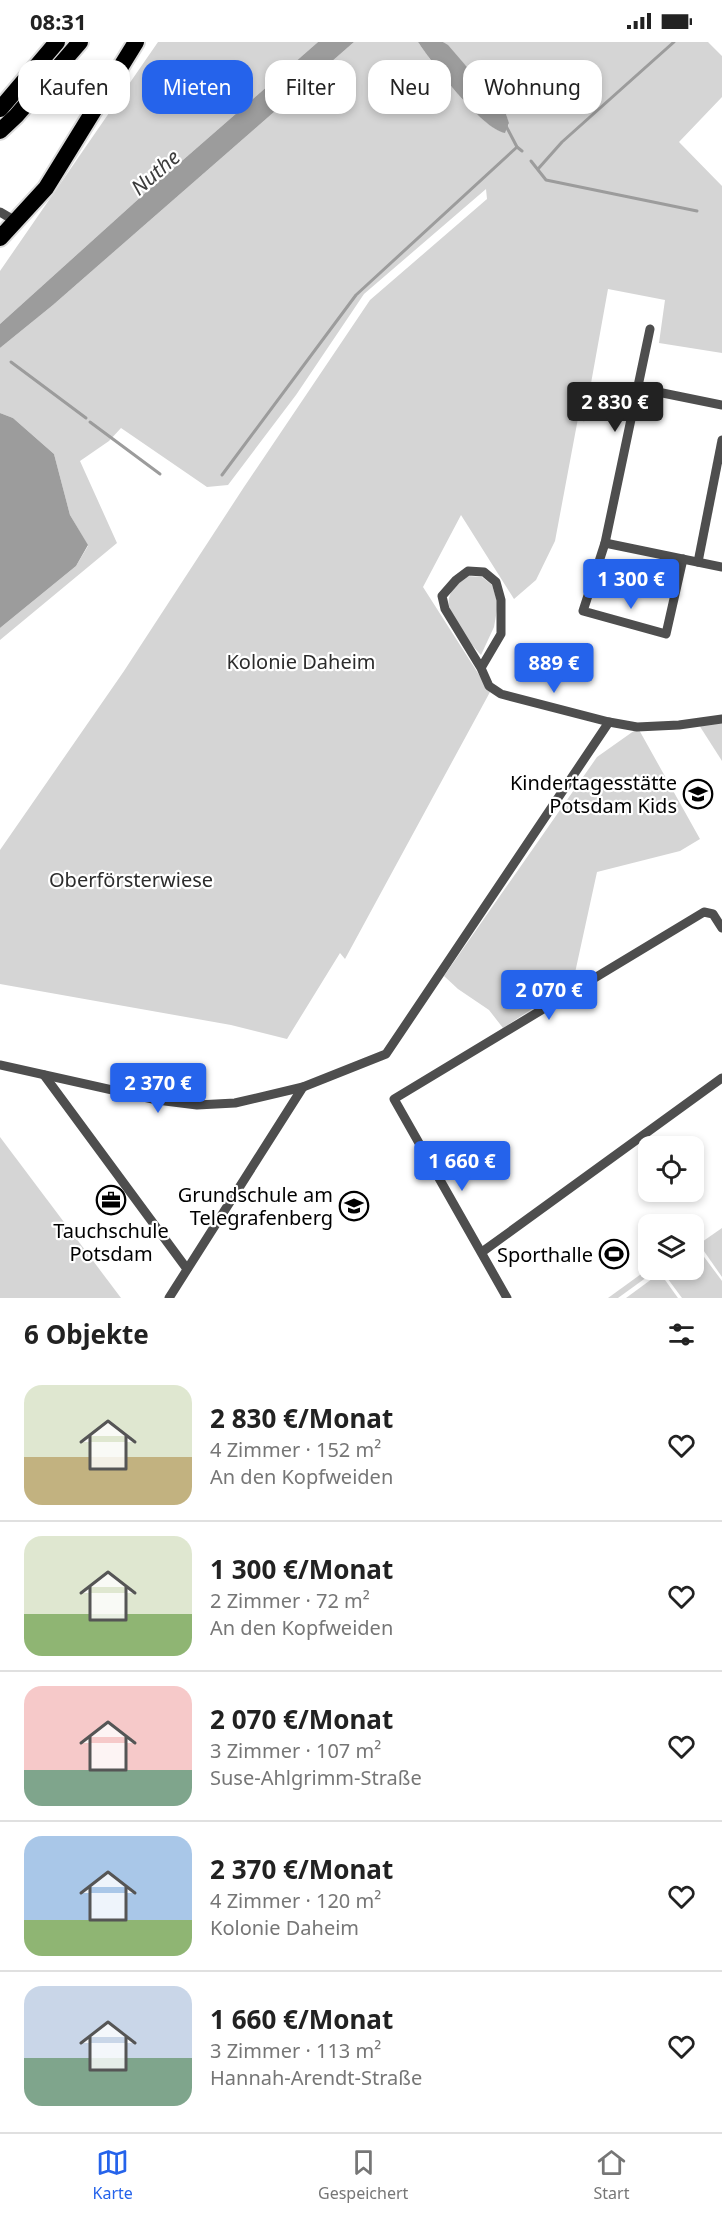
<!DOCTYPE html>
<html lang="de">
<meta charset="utf-8">
<style>
:root{--surface:#fff;--page:#f2f2f2;--text:#222;--muted:#767676;--line:#e0e0e0;--accent:#2563eb}
body{margin:0;font-family:"Noto Sans",sans-serif;background:var(--page);color:var(--text);height:100vh;display:flex;flex-direction:column;font-size:22px;white-space:nowrap}
*{box-sizing:border-box;margin:0}
p{font-size:20px;color:var(--muted)}
.icon{flex:none;width:33px;height:33px;fill:none;stroke:currentColor;stroke-width:2;stroke-linecap:round;stroke-linejoin:round}
.map{position:relative;height:1256px;overflow:hidden}
.sheet{display:flex;flex-direction:column;background:var(--surface);flex:1}
.sheet>*{flex:none}
.hud{position:absolute;left:18px;top:18px;width:687px;height:54px;display:flex;gap:12px}
.buttons{position:absolute;left:638px;top:1094px;display:grid;gap:12px}
.buttons a{display:grid;place-items:center;width:66px;height:66px;border-radius:12px;background:var(--surface);box-shadow:0 3px 9px #0003;font-size:30px}
.price{position:absolute;translate:-50% -51px;padding:0 14px;border-radius:6px;background:var(--accent);color:#fff;font-size:20px;line-height:39px;filter:drop-shadow(0 2px 3px #0008)}
.price::after{content:'';position:absolute;left:50%;top:36px;width:18px;height:14px;margin-left:-9px;background:inherit;clip-path:polygon(0 0,100% 0,50% 100%)}
.price.selected{background:#222;color:#fff}
ul{padding:0;list-style:none}
li{display:flex;align-items:center;gap:18px;height:150px;padding:0 24px}
li+li{border-top:2px solid var(--line)}
li span{display:grid;place-items:center;flex:none;width:168px;height:120px;border-radius:18px;color:#555}
li>.icon{margin-inline-start:auto}
span .icon{width:72px;height:72px;fill:#fffc;stroke-width:1}
li b{font-size:26px}
h2{display:flex;justify-content:space-between;align-items:center;height:72px;padding:0 24px;font-size:26px}
.pill{padding:0 21px;border-radius:18px;background:var(--surface);box-shadow:0 3px 9px #0003;font-size:21px;line-height:54px}
.pill.selected{background:var(--accent);color:#fff}
.status{display:flex;justify-content:space-between;align-items:center;height:42px;padding:0 30px;background:var(--surface);direction:ltr}
.status svg{height:16px;fill:currentColor}
.tabs{display:flex;justify-content:space-around;align-items:center;height:84px;border-top:2px solid var(--line);background:var(--surface);font-size:16px;color:var(--muted)}
.tabs a{display:grid;justify-items:center;gap:3px}
.tabs .selected{color:var(--accent)}
.map>svg:first-child{display:block}
</style>
<div class="status"><b>08:31</b><svg viewBox="0 0 49 12"><path d="M0 12V9h3v3zM5 12V6h3v6zM10 12V3h3v9zM15 12V0h3v12zM26 1h20v11H26zM47 4h2v5h-2z"/></svg></div>
<div class="map">
<svg width="722" height="1256" viewBox="0 0 722 1256">
<rect width="100%" height="100%" fill="#fff"/>
<g fill="#d5d5d5">
<path d="M 158,0 L 318,0 L 144,152 L 0,282 L 0,229 Z"/>
<path d="M 354,0 L 418,0 C 432,21 482,88 505,90 L 509,82 L 505,69 L 493,52 L 443,0 L 708,0 L 722,14 L 722,55 L 679,100 L 722,144 L 722,311 L 659,301 L 665,258 L 608,247 L 584,380 L 579,371 L 555,499 L 536,538 L 514,557 L 461,473 L 423,545 L 490,650 L 345,917 L 340,911 L 287,997 L 231,983 L 0,942 L 0,808 L 124,629 L 244,445 L 370,258 L 487,157 L 486,147 L 364,252 L 296,353 L 228,443 L 207,445 L 121,386 L 109,399 L 80,419 L 117,501 L 0,598 L 0,586 L 76,524 L 88,504 L 70,473 L 54,412 L 13,376 L 0,371 L 0,306 L 53,263 Z"/>
<path d="M 467,534 L 482,535 L 492,543 L 498,562 L 494,585 L 481,613 C 471,602 445,572 449,556 C 451,547 460,540 467,534 Z"/>
<path d="M 722,678 L 722,719 L 699,683 Z"/>
<path d="M 638,686 L 700,797 L 680,809 L 597,830 L 573,940 L 503,986 L 489,968 L 458,947 L 444,934 L 597,715 Z"/>
<path d="M 0,1095 L 121,1256 L 0,1256 Z"/>
<path d="M 722,1186 L 722,1235 L 699,1202 Z"/>
<path d="M 696,1204 L 722,1239 L 722,1256 L 682,1256 L 662,1229 L 665,1227 L 693,1227 L 693,1207 Z"/>
<path d="M 648,1227 L 658,1227 L 618,1256 L 608,1256 Z"/>
<path d="M 660,1231 L 678,1256 L 626,1256 Z"/>
</g>
<g fill="#9c9c9c">
<path d="M 318,0 L 354,0 L 53,263 L 0,306 L 0,282 L 144,152 Z"/>
<path d="M 418,0 L 443,0 L 448,3 L 505,69 L 509,81 L 505,91 C 481,87 432,21 418,0 Z"/>
<path d="M 0,371 L 13,376 L 54,412 L 70,473 L 88,503 L 76,524 L 0,586 Z"/>
</g>
<g fill="none" stroke-linecap="round" stroke-linejoin="round">
<g stroke="#9c9c9c" stroke-width="3">
<path d="M 506,84 L 517,105 L 522,109"/>
<path d="M 531,119 L 546,138 L 697,169"/>
<path d="M 538,127 L 562,100 L 674,0"/>
<path d="M 11,320 L 86,376"/>
<path d="M 90,380 L 160,432"/>
<path d="M 222,433 L 356,253 L 517,105"/>
</g>
<g stroke="#dbdbdb" stroke-width="20">
<g id="highway">
<path d="M 0,67 L 57,0"/>
<path d="M 0,89 L 16,74 L 80,0"/>
<path d="M 0,196 L 46,146 L 136,0"/>
</g>
</g>
<g stroke="#4e4e4e" stroke-width="9">
<path d="M 0,170 L 17,180"/>
<path d="M 650,287 L 605,501 L 583,569 L 666,592 L 683,517"/>
<path d="M 638,346 L 722,363"/>
<path d="M 605,501 L 722,525"/>
<path d="M 698,520 L 722,398"/>
<path d="M 481,626 L 445,567 L 442,554 L 456,538 L 468,529 L 484,530 L 496,540 L 501,558 L 501,592 L 481,626 L 489,644 L 501,652 L 609,680 L 637,685 L 679,683 L 722,677"/>
<path d="M 0,1023 L 157,1058 L 197,1063 L 235,1061 L 303,1045 L 386,1012 L 609,680"/>
<path d="M 44,1033 L 187,1227"/>
<path d="M 482,1210 L 722,1036"/>
<path d="M 169,1256 L 303,1045"/>
<path d="M 507,1256 L 394,1057 L 704,870 L 713,872 L 722,886"/>
</g>
<use href="#highway" stroke="#000" stroke-width="16"/>
</g>
<defs>
<g id="school-ring" transform="scale(1.5)"><circle r="9.5" fill="#fff" stroke="#000" stroke-width="1.5"/><path d="M0-5L7-2L0 1L-7-2ZM-4 1L0 2.5L4 1V4Q0 6-4 4Z" fill="#000"/></g>
<g id="office-ring" transform="scale(1.5)"><circle r="9.5" fill="#fff" stroke="#000" stroke-width="1.5"/><path d="M-6-3h4V-5.5h4V-3h4V5H-6ZM-1-4.5V-3h2v-1.5ZM-6 0V1H6V0Z" fill="#000"/></g>
<g id="stadium-ring" transform="scale(1.5)"><circle r="9.5" fill="#fff" stroke="#000" stroke-width="1.5"/><path d="M0-5a6.5 5 0 1 0 0 10a6.5 5 0 1 0 0-10ZM-3.5-1.8h7v3.6h-7Z" fill="#000"/></g>
</defs>
<g fill-rule="evenodd">
<use href="#school-ring" x="698" y="752"/>
<use href="#office-ring" x="111" y="1158"/>
<use href="#school-ring" x="354" y="1164"/>
<use href="#stadium-ring" x="614" y="1212"/>
</g>
<g text-anchor="middle" dominant-baseline="central" stroke-width="4.5" stroke-linejoin="round" paint-order="stroke">
<g font-size="20" fill="#2c2c2c" stroke="#fff">
<text x="301" y="619">Kolonie Daheim</text>
<text x="131" y="837">Oberförsterwiese</text>
</g>
<g font-size="20" fill="#000" stroke="#fff" text-anchor="end">
<text x="677" y="740">Kindertagesstätte<tspan x="677" dy="23">Potsdam Kids</tspan></text>
<text x="333" y="1152">Grundschule am<tspan x="333" dy="23">Telegrafenberg</tspan></text>
<text x="111" y="1188" text-anchor="middle">Tauchschule<tspan x="111" dy="23">Potsdam</tspan></text>
<text x="593" y="1212">Sporthalle</text>
</g>
<g font-size="21" font-style="italic" fill="#3d3d3d" stroke="#fff">
<text transform="translate(155 130) rotate(-41)">Nuthe</text>
</g>
</g>
</svg>
<div class="buttons">
<a><svg class="icon" aria-label="locate" viewBox="0 0 24 24"><circle cx="12" cy="12" r="6"/><path d="M12 2v4M12 18v4M2 12h4M18 12h4"/></svg></a>
<a><svg class="icon" aria-label="layers" viewBox="0 0 24 24"><path d="M12 4l9 5-9 5-9-5zM3 14l9 5 9-5"/></svg></a>
</div>
<b class="price selected" style="left:615px;top:391px">2 830 €</b>
<b class="price" style="left:631px;top:568px">1 300 €</b>
<b class="price" style="left:554px;top:652px">889 €</b>
<b class="price" style="left:549px;top:979px">2 070 €</b>
<b class="price" style="left:158px;top:1072px">2 370 €</b>
<b class="price" style="left:462px;top:1150px">1 660 €</b>
<div class="hud">
<a class="pill">Kaufen</a>
<a class="pill selected">Mieten</a>
<a class="pill">Filter</a>
<a class="pill">Neu</a>
<a class="pill">Wohnung</a>
</div>
</div>
<section class="sheet">
<h2>6 Objekte<svg class="icon" aria-label="filters" viewBox="0 0 24 24"><path d="M4 7h16M4 17h16"/><circle cx="9" cy="7" r="2"/><circle cx="15" cy="17" r="2"/></svg></h2>
<ul>
<li><span style="background:linear-gradient(#dfe7d0 60%,#c2b280 0)"><svg class="icon" aria-label="home" viewBox="0 0 24 24"><path d="M3 11l9-7 9 7M6 9v11h12V9"/></svg></span><div><b>2 830 €/Monat</b><p>4 Zimmer · 152 m²</p><p>An den Kopfweiden</p></div><svg class="icon" aria-label="heart" viewBox="0 0 24 24"><path d="M12 20l-8-8c-3-5 5-10 8-4 3-6 11-1 8 4z"/></svg></li>
<li><span style="background:linear-gradient(#dfe7d0 65%,#8fb573 0)"><svg class="icon" aria-label="home" viewBox="0 0 24 24"><path d="M3 11l9-7 9 7M6 9v11h12V9"/></svg></span><div><b>1 300 €/Monat</b><p>2 Zimmer · 72 m²</p><p>An den Kopfweiden</p></div><svg class="icon" aria-label="heart" viewBox="0 0 24 24"><path d="M12 20l-8-8c-3-5 5-10 8-4 3-6 11-1 8 4z"/></svg></li>
<li><span style="background:linear-gradient(#f6c9c9 70%,#7fa58c 0)"><svg class="icon" aria-label="home" viewBox="0 0 24 24"><path d="M3 11l9-7 9 7M6 9v11h12V9"/></svg></span><div><b>2 070 €/Monat</b><p>3 Zimmer · 107 m²</p><p>Suse-Ahlgrimm-Straße</p></div><svg class="icon" aria-label="heart" viewBox="0 0 24 24"><path d="M12 20l-8-8c-3-5 5-10 8-4 3-6 11-1 8 4z"/></svg></li>
<li><span style="background:linear-gradient(#a9c7e8 70%,#8fb573 0)"><svg class="icon" aria-label="home" viewBox="0 0 24 24"><path d="M3 11l9-7 9 7M6 9v11h12V9"/></svg></span><div><b>2 370 €/Monat</b><p>4 Zimmer · 120 m²</p><p>Kolonie Daheim</p></div><svg class="icon" aria-label="heart" viewBox="0 0 24 24"><path d="M12 20l-8-8c-3-5 5-10 8-4 3-6 11-1 8 4z"/></svg></li>
<li><span style="background:linear-gradient(#c9d6e8 60%,#7fa58c 0)"><svg class="icon" aria-label="home" viewBox="0 0 24 24"><path d="M3 11l9-7 9 7M6 9v11h12V9"/></svg></span><div><b>1 660 €/Monat</b><p>3 Zimmer · 113 m²</p><p>Hannah-Arendt-Straße</p></div><svg class="icon" aria-label="heart" viewBox="0 0 24 24"><path d="M12 20l-8-8c-3-5 5-10 8-4 3-6 11-1 8 4z"/></svg></li>
</ul>
</section>
<nav class="tabs">
<a class="selected"><svg class="icon" aria-label="map" viewBox="0 0 24 24"><path d="M3 6l6-2 6 2 6-2v14l-6 2-6-2-6 2zM9 4v14M15 6v14"/></svg>Karte</a>
<a><svg class="icon" aria-label="saved" viewBox="0 0 24 24"><path d="M7 4h10v16l-5-4-5 4z"/></svg>Gespeichert</a>
<a><svg class="icon" aria-label="home" viewBox="0 0 24 24"><path d="M3 11l9-7 9 7M6 9v11h12V9"/></svg>Start</a>
</nav>
